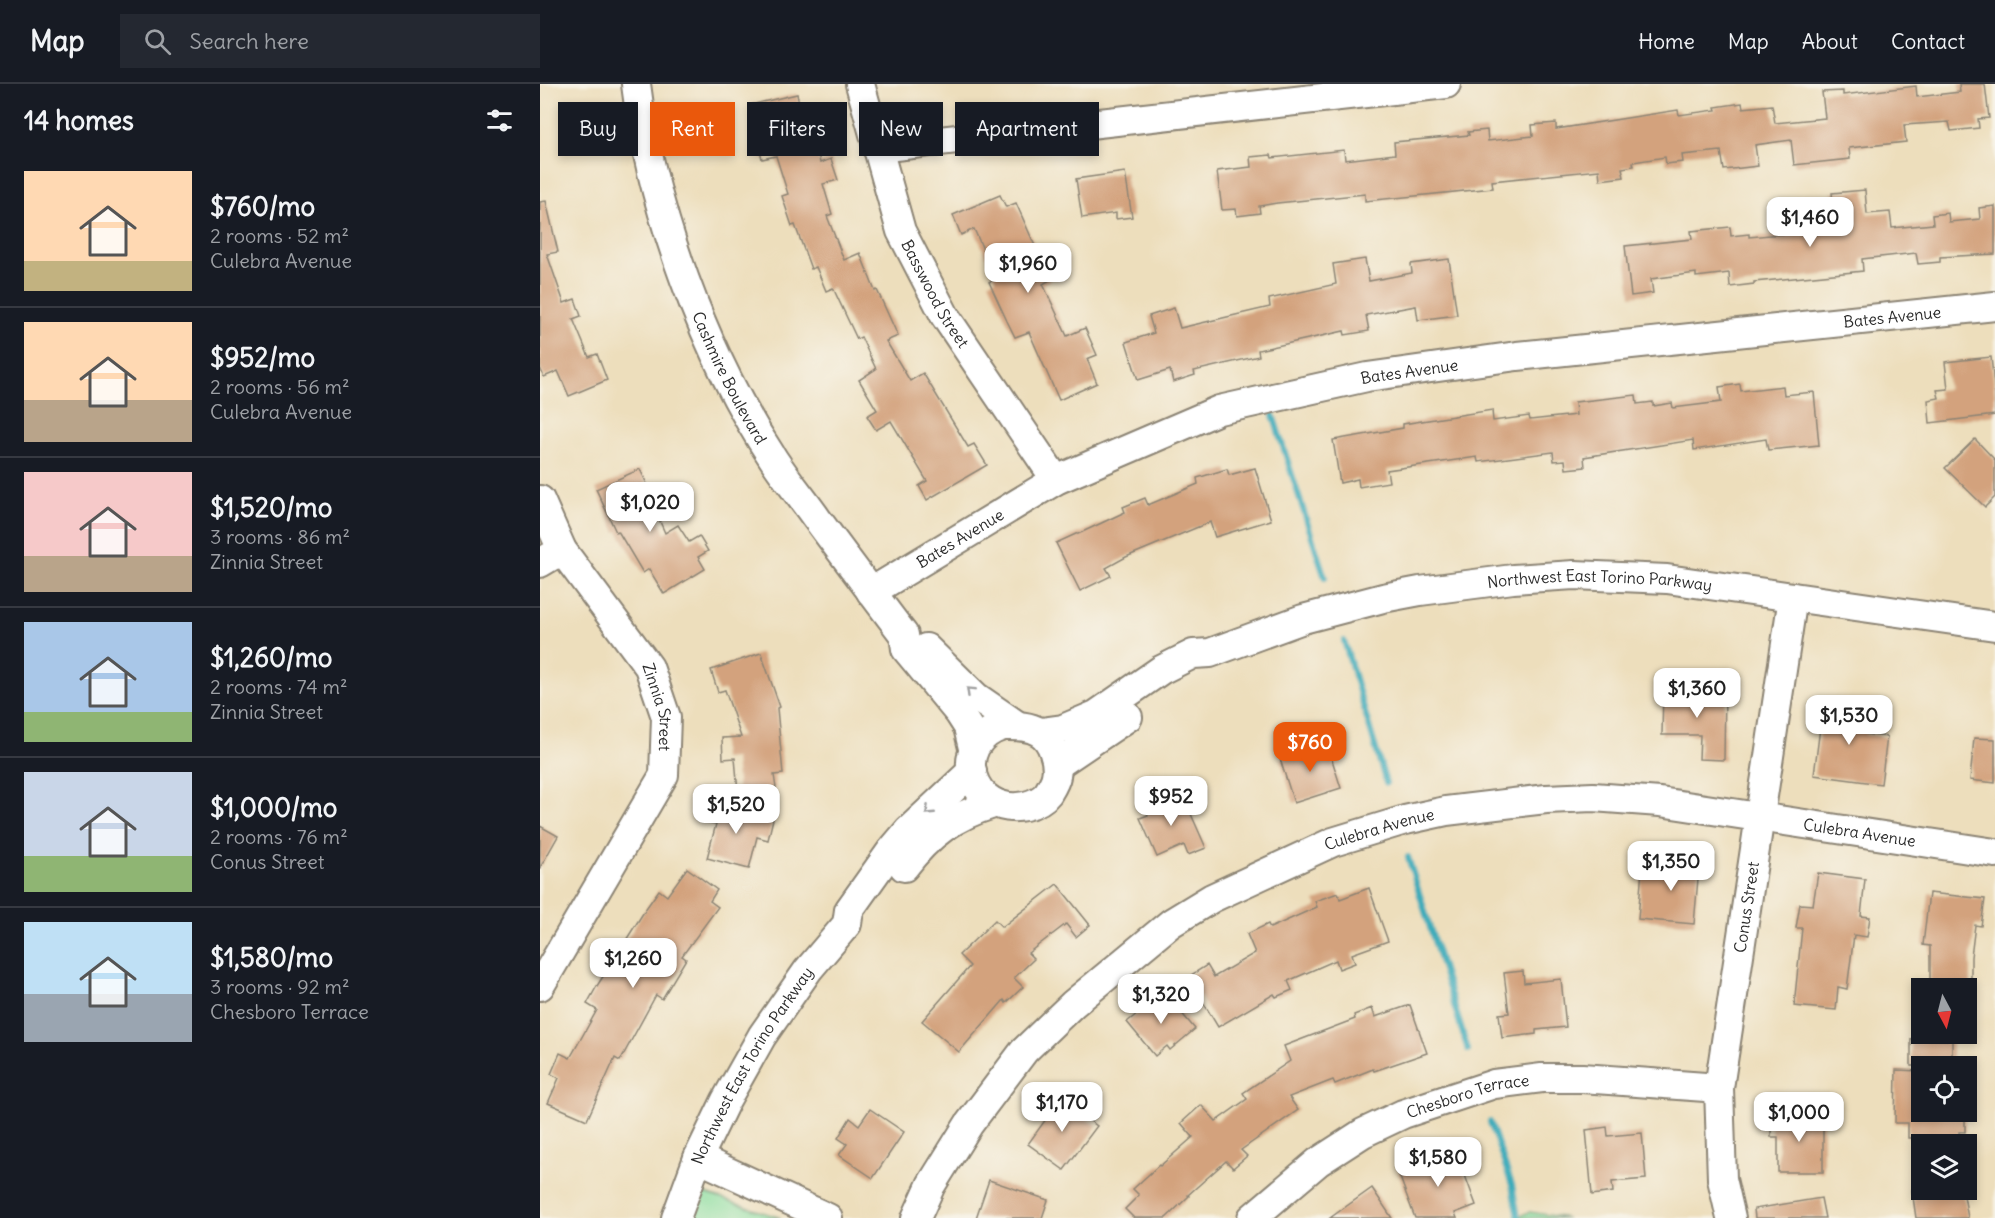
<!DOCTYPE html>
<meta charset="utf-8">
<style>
:root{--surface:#171b24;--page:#242831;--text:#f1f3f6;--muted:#9ea1a6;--line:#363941;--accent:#ea580c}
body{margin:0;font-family:Delius,sans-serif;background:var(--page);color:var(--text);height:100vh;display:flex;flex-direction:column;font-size:22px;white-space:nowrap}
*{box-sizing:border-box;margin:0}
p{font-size:20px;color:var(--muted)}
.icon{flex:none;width:33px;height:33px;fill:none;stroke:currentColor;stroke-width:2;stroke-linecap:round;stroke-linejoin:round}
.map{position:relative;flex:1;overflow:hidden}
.drawer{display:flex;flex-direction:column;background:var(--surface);width:540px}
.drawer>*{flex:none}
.top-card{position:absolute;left:18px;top:18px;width:570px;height:54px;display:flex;gap:12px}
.needle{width:39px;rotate:173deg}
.tools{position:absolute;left:1371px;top:894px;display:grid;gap:12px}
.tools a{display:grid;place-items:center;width:66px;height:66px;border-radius:0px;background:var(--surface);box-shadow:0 3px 9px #0003;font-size:30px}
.price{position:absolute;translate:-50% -51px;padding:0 14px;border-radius:12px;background:#fff;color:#222;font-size:20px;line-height:39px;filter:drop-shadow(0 2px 3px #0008)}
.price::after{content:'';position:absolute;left:50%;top:36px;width:18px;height:14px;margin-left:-9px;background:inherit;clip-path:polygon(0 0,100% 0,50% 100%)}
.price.current{background:var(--accent);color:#fff}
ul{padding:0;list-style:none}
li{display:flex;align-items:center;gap:18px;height:150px;padding:0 24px}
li+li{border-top:2px solid var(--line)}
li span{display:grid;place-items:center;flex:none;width:168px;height:120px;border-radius:0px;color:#555}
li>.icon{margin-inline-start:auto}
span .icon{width:72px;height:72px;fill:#fffc;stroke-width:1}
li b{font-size:26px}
h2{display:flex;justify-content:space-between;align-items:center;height:72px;padding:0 24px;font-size:26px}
.tag{padding:0 21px;border-radius:0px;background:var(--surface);box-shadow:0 3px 9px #0003;font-size:21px;line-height:54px}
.tag.current{background:var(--accent);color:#fff}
header{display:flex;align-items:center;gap:36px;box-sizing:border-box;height:84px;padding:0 30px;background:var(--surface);border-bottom:2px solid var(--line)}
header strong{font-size:28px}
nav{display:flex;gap:33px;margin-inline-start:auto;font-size:21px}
.search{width:420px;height:54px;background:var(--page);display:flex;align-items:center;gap:15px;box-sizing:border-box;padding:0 21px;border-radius:0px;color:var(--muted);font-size:22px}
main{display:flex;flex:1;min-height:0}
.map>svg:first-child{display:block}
</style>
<header>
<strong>Map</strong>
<div class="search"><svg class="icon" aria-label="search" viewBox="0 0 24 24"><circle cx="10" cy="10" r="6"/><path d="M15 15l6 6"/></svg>Search here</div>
<nav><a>Home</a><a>Map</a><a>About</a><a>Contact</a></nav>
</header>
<main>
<section class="drawer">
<h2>14 homes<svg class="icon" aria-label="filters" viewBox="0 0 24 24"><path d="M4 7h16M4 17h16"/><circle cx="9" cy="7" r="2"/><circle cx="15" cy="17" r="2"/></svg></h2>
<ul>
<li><span style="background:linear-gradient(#ffd9b3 75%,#c2b280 0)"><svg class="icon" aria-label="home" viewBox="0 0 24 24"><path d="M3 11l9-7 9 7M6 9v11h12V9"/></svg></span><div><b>$760/mo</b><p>2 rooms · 52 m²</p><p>Culebra Avenue</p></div></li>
<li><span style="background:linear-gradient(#ffd9b3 65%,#b9a48a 0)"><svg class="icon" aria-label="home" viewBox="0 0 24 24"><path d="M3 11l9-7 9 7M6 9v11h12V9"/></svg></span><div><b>$952/mo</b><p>2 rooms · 56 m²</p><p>Culebra Avenue</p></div></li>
<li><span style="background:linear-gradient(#f6c9c9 70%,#b9a48a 0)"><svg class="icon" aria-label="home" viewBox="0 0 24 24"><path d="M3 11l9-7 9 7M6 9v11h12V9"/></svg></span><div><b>$1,520/mo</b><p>3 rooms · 86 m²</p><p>Zinnia Street</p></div></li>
<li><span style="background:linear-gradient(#a9c7e8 75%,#8fb573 0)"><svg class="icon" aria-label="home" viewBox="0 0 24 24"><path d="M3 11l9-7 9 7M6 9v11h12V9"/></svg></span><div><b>$1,260/mo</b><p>2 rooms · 74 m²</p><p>Zinnia Street</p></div></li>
<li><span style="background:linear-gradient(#c9d6e8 70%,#8fb573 0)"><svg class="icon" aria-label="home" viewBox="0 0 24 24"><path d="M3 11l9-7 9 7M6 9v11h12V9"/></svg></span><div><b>$1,000/mo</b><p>2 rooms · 76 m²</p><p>Conus Street</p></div></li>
<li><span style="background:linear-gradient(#bfe0f5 60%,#9aa5b1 0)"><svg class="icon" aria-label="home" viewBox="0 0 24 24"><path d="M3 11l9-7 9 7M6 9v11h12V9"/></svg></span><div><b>$1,580/mo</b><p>3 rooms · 92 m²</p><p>Chesboro Terrace</p></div></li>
</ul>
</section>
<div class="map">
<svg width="1455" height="1134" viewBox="0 0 1455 1134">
<rect width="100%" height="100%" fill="#f7f3e8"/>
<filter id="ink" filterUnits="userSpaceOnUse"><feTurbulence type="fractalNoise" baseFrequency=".0167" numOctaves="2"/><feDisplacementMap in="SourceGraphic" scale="12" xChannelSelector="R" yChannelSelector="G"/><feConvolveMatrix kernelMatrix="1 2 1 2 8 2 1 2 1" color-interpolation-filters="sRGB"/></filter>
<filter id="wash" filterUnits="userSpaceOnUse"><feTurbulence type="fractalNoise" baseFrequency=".008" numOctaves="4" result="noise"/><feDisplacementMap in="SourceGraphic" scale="24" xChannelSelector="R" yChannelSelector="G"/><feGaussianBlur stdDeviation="1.35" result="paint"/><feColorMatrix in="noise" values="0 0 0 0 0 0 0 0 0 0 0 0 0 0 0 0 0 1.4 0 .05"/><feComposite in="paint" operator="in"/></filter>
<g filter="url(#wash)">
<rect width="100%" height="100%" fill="#eddebc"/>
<g fill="#8ade9f" stroke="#5a8465" stroke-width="1.5">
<path d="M 157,1107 L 241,1134 L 147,1134 Z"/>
<path d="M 989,1128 L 1027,1134 L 975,1134 Z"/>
</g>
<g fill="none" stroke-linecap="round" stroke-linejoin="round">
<g stroke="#3cabba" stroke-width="6">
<path d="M 733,331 L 785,494"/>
<path d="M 804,557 L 846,699"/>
<path d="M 868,773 L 928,966"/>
<path d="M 950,1038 L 972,1101 L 978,1134"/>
</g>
</g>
<g id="blocks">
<g fill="#d3a27d">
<path d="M 1419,0 L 1445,0 L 1449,34 L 1438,35 L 1439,44 L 1411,47 L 1409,38 L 1364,41 L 1366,58 L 1309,64 L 1310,75 L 1254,81 L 1251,56 L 1215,61 L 1218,82 L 1184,86 L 1181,67 L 1142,71 L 1143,78 L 1126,80 L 1125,73 L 1093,78 L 1094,82 L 1082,84 L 1084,93 L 1060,96 L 1059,86 L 952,97 L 953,104 L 895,110 L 825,117 L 825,110 L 737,119 L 719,122 L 720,129 L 697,132 L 696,125 L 682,126 L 677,87 L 711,83 L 710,73 L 731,71 L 732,74 L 804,66 L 805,76 L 855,70 L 854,58 L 929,51 L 928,48 L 947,46 L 948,57 L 993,52 L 992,41 L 1016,39 L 1016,45 L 1138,26 L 1139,31 L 1176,26 L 1175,23 L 1202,19 L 1203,24 L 1232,21 L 1235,39 L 1285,34 L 1282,8 L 1303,7 L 1303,11 L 1376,2 L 1377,13 L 1420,8 Z"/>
<path d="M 257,10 L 264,42 L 272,40 L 280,79 L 291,75 L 298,96 L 283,100 L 292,130 L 287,132 L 304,176 L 320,169 L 335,207 L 337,206 L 358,252 L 346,257 L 370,297 L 383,289 L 428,363 L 434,360 L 447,381 L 387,416 L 379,402 L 387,397 L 351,337 L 336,346 L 327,332 L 337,326 L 319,296 L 336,285 L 321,253 L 317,255 L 293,204 L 286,207 L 276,183 L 271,185 L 255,141 L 252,142 L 242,112 L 248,110 L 236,72 L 222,75 L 210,21 Z"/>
<path d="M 585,88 L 592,133 L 576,135 L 576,129 L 542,134 L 536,95 Z"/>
<path d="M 1325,106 L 1327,130 L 1350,128 L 1352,144 L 1393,140 L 1392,131 L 1408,129 L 1409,138 L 1440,135 L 1439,124 L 1455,122 L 1455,170 L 1400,173 L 1400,178 L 1378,180 L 1376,169 L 1322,175 L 1323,187 L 1214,198 L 1214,200 L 1190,203 L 1189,189 L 1156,193 L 1156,189 L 1111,195 L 1113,209 L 1091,212 L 1085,162 L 1152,155 L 1151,147 L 1190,143 L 1191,152 L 1209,150 L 1209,153 L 1296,145 L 1292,109 Z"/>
<path d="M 460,111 L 466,123 L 476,119 L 510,196 L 503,200 L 527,252 L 545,244 L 557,271 L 547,275 L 557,299 L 519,316 L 489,248 L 475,253 L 467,237 L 449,198 L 456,195 L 434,145 L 421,151 L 413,131 Z"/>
<path d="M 6,117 L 18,168 L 7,170 L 24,219 L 35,215 L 41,232 L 33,235 L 49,273 L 57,270 L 67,296 L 29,312 L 18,287 L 4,293 L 0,284 L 0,118 Z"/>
<path d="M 825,175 L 829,197 L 872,189 L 871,180 L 909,175 L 917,231 L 878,236 L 876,222 L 826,231 L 829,247 L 805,251 L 804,247 L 718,266 L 719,272 L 654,287 L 655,291 L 633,298 L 630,286 L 598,296 L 586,258 L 614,249 L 609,232 L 634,224 L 640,244 L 730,223 L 729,215 L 796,200 L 793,180 Z"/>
<path d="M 1451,273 L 1455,311 L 1455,331 L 1390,339 L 1388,316 L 1399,314 L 1397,306 L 1408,305 L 1405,278 Z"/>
<path d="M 1200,300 L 1201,307 L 1243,302 L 1244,311 L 1274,308 L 1279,361 L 1228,366 L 1226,355 L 1154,366 L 1153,356 L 1044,373 L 1045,383 L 1026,385 L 1025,376 L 1014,377 L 1013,368 L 938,378 L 937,373 L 847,386 L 849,398 L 819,403 L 818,395 L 800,399 L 793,356 L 863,344 L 863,340 L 952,326 L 953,337 L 989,332 L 990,336 L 1036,331 L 1035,318 L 1096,311 L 1097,320 L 1113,318 L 1113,322 L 1132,319 L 1133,324 L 1181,318 L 1179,303 Z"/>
<path d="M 1435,355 L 1455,376 L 1455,413 L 1445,423 L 1405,384 Z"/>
<path d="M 715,384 L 731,436 L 675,453 L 670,438 L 586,473 L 566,484 L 571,492 L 540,507 L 516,459 L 538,449 L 538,450 L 585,428 L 583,423 L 605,414 L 608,421 L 658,400 L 657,394 L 687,385 L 689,391 Z"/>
<path d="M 100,385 L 112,411 L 109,413 L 125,449 L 138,441 L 149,458 L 159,452 L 168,467 L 158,473 L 165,485 L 124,510 L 109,485 L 103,489 L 78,447 L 76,448 L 56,405 Z"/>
<path d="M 221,569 L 240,623 L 237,624 L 243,690 L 234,691 L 236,704 L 198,708 L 195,674 L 183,675 L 182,654 L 201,653 L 185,606 L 178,608 L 171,586 Z"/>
<path d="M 1123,606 L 1185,606 L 1184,676 L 1159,675 L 1160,651 L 1122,651 Z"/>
<path d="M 1283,620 L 1329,625 L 1326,650 L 1347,653 L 1341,700 L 1274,691 Z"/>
<path d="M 1434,654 L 1455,655 L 1455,699 L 1430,696 Z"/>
<path d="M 787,660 L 801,704 L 754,719 L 740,675 Z"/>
<path d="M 622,712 L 626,720 L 643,712 L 666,764 L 648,771 L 644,761 L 617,773 L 600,734 L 608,731 L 604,721 Z"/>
<path d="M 170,719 L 233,735 L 228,756 L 217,753 L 209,785 L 167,774 L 176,740 L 165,738 Z"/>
<path d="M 0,742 L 18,752 L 0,784 Z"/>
<path d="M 1137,770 L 1160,772 L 1154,840 L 1098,835 L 1102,785 L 1136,787 Z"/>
<path d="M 147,784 L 177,806 L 170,817 L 178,823 L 142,872 L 146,875 L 122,915 L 116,911 L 80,977 L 75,974 L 47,1036 L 8,1019 L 19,994 L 11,990 L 20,969 L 30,974 L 57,926 L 47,920 L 57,902 L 107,823 L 119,806 L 127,812 Z"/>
<path d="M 1278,789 L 1325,795 L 1321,832 L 1330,833 L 1327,853 L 1314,851 L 1307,905 L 1298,903 L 1296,926 L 1254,922 L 1262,844 L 1256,844 L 1260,820 L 1273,821 Z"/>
<path d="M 517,800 L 550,841 L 536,853 L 526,840 L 488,869 L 494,875 L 474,894 L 483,903 L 466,919 L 464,916 L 419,968 L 382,937 L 430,882 L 419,871 L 455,836 L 462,843 Z"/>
<path d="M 829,804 L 848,857 L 812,870 L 815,879 L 799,885 L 796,876 L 748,897 L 752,906 L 736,913 L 734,910 L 678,943 L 648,893 L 667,881 L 674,893 L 715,869 L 707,850 L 728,840 L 730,844 L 777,823 L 775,817 L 798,809 L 800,815 Z"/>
<path d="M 1389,809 L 1445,815 L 1441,842 L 1435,841 L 1431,873 L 1431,904 L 1390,904 L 1390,862 L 1383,861 Z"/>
<path d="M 983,887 L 984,899 L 1021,895 L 1026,943 L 996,946 L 996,950 L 962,954 L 959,930 L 969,929 L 964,889 Z"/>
<path d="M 624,908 L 655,945 L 630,966 L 627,962 L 615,972 L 587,938 Z"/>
<path d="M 870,921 L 887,969 L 834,987 L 833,985 L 795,1000 L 793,996 L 749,1013 L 758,1026 L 701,1066 L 707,1072 L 693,1084 L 686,1077 L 648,1111 L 649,1112 L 626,1134 L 594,1134 L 585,1125 L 599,1111 L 593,1105 L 619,1081 L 620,1082 L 653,1053 L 641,1039 L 661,1021 L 676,1037 L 707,1015 L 703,1009 L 750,977 L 744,962 L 815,935 L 814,931 L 832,924 L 835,933 Z"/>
<path d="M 1371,955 L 1412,956 L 1412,982 L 1371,982 Z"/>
<path d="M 1356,986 L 1382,987 L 1382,1028 L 1425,1028 L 1425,1048 L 1419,1048 L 1419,1060 L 1380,1060 L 1380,1054 L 1368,1054 L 1368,1039 L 1355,1039 Z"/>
<path d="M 515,1012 L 557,1042 L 524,1086 L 488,1060 L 509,1031 L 503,1027 Z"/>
<path d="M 330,1025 L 364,1048 L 333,1094 L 299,1071 L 307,1060 L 298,1054 L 310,1034 L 319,1041 Z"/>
<path d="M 1231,1031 L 1283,1031 L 1283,1088 L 1238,1088 L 1238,1053 L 1231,1053 Z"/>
<path d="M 1067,1043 L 1068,1052 L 1102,1049 L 1106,1095 L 1072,1098 L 1073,1108 L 1052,1111 L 1046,1046 Z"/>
<path d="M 916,1067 L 936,1121 L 915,1129 L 917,1134 L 875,1134 L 858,1088 Z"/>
<path d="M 449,1096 L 508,1116 L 502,1134 L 436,1134 Z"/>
<path d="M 832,1104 L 852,1134 L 790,1134 Z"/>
<path d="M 1372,1106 L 1423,1106 L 1428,1134 L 1376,1134 Z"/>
<path d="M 1281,1114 L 1285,1134 L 1215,1134 L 1214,1125 Z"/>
</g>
</g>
</g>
<g filter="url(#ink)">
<use href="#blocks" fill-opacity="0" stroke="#8c8474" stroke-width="1.5"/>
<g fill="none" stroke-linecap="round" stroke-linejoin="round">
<g stroke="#8c8474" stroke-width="32">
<g id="minor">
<path id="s1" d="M 96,0 C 111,124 165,272 234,376 C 247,396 263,415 277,435 C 306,474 335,513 364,551 L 366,565 L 419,629 L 428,643 L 433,664"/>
<path id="s2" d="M 320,0 L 361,147 L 405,232 L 516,396"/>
<path d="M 337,64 L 906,0"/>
<path id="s3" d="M 0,416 L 22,466 L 109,583 L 126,633 L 124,691 L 0,902"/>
<path d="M 0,479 L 22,466"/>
<path id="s4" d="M 331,508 L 516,396 L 679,326 L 827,293 L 977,272 L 1455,222"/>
<path d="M 386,564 L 436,613 L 478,642"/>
<path d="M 463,642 C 475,642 488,641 499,648 C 512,655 519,678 516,692 C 515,698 511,704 508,709 C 502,717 494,720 485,722 C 431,733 407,659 463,642 Z"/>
<path id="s5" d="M 501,648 L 523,645 L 556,631 L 621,586 L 653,570 L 670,569 L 763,535 L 843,514 L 880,507 L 973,495 L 1034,491 L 1127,495 L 1455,542"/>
<path d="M 517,681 L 588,633"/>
<path d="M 364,783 C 389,750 414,732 453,720"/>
<path d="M 158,1074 L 288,1134"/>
<path id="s6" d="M 136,1134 L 158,1074 L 186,1016 L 222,952 L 268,886 L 307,840 L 309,826 L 351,767 L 368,747 L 432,687"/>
<path id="s7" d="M 376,1134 L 391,1101 L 429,1040 L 484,967 L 533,920 L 631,839 L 672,814 L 793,758 L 865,736 L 906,727 L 1006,715 L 1053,713 L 1120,718 L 1455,769"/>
<path id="s8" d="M 712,1134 L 778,1078 L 823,1049 L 863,1030 L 954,1000 L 1002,994 L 1042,994 L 1179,1004"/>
<path id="s9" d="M 1191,1134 L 1182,1095 L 1179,1004 L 1253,513"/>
</g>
</g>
<use href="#minor" stroke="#fff" stroke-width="28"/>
</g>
<defs><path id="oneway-chevron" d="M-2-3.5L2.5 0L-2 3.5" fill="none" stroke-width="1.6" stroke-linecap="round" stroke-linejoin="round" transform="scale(1.5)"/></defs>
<g stroke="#a0a0a0">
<use href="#oneway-chevron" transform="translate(430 607) rotate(-136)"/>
<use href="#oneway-chevron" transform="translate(389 727) rotate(137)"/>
</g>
</g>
<g text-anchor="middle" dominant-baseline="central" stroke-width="4.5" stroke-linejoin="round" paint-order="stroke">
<g font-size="16" fill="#2b2b2b" stroke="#f7f3e8">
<text stroke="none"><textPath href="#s2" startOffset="224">Basswood Street</textPath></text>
<text stroke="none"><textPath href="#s4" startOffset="1074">Bates Avenue</textPath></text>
<text stroke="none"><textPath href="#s4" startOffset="588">Bates Avenue</textPath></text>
<text stroke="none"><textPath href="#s1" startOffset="310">Cashmire Boulevard</textPath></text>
<text stroke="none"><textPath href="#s4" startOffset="104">Bates Avenue</textPath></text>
<text stroke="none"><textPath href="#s5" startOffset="590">Northwest East Torino Parkway</textPath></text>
<text stroke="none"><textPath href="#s3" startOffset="242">Zinnia Street</textPath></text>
<text stroke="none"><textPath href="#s7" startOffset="624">Culebra Avenue</textPath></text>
<text stroke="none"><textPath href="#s7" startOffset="1110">Culebra Avenue</textPath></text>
<text stroke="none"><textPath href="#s9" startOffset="314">Conus Street</textPath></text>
<text stroke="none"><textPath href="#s6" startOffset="171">Northwest East Torino Parkway</textPath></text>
<text stroke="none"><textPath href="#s8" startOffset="252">Chesboro Terrace</textPath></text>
</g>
</g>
</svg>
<div class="tools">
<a><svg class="needle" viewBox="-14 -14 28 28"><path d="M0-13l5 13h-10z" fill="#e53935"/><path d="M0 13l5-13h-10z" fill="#9ea1a6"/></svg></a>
<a><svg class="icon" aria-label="locate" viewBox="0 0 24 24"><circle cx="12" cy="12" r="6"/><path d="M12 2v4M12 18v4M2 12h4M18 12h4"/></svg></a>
<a><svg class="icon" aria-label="layers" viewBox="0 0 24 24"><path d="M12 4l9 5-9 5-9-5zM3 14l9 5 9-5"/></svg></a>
</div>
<b class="price" style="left:1270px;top:164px">$1,460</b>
<b class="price" style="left:488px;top:210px">$1,960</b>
<b class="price" style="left:110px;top:449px">$1,020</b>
<b class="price" style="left:1157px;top:635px">$1,360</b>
<b class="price" style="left:1309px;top:662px">$1,530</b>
<b class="price current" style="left:770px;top:689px">$760</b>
<b class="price" style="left:631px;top:743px">$952</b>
<b class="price" style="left:196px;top:751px">$1,520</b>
<b class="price" style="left:1131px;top:808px">$1,350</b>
<b class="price" style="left:93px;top:905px">$1,260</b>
<b class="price" style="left:621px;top:941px">$1,320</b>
<b class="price" style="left:522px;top:1049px">$1,170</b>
<b class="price" style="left:1259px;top:1059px">$1,000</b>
<b class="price" style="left:898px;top:1104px">$1,580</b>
<div class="top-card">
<a class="tag">Buy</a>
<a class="tag current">Rent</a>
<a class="tag">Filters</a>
<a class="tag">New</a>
<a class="tag">Apartment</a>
</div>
</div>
</main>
